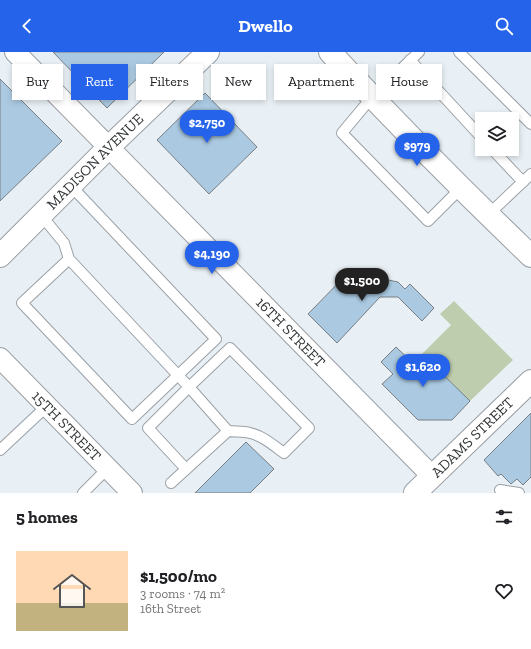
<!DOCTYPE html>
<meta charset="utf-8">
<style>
:root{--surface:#fff;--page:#f6f6f6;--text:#202124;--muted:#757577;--line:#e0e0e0;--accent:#2563eb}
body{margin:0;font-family:"Zilla Slab",serif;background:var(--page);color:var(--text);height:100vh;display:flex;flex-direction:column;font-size:15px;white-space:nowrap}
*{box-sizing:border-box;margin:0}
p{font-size:13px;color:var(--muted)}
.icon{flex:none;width:22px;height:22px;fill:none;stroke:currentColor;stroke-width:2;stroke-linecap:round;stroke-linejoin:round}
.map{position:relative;height:441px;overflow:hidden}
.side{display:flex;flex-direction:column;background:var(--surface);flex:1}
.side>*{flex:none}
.top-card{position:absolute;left:12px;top:12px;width:507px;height:36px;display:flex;gap:8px}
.controls{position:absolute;left:475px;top:60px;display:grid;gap:8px}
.controls a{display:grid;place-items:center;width:44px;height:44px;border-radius:0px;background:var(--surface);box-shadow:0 2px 6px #0003;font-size:20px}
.price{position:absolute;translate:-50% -34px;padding:0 9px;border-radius:14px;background:var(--accent);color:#fff;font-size:13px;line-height:26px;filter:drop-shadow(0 1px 2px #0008)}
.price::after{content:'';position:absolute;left:50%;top:24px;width:12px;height:9px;margin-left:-6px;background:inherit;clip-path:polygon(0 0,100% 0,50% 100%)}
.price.selected{background:#222;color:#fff}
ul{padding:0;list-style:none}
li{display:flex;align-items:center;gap:12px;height:100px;padding:0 16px}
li+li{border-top:1px solid var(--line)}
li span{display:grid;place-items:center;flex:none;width:112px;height:80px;border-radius:0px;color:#555}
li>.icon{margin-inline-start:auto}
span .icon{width:48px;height:48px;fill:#fffc;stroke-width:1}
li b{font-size:17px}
h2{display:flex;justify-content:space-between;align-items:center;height:48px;padding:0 16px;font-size:17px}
.tag{padding:0 14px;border-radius:0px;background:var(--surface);box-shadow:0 2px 6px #0003;font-size:14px;line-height:36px}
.tag.selected{background:var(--accent);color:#fff}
header{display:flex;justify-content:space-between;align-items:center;height:52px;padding:0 16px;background:var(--accent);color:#fff;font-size:18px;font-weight:700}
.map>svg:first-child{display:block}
</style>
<header><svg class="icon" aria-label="back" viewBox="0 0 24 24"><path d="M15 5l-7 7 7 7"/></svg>Dwello<svg class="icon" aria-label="search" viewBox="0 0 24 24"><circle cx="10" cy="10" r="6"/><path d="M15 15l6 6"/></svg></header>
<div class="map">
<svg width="531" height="441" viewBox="0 0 531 441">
<rect width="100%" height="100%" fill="#e9f0f5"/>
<path fill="#becdae" d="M 454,249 L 513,308 L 470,349 L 422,302 L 451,273 L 440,262 Z"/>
<g fill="#abcae2" stroke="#787e83">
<path d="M 53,0 L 164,0 L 107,56 Z"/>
<path d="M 0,27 L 62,89 L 0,149 Z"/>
<path d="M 205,41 L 257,95 L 209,142 L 157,88 Z"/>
<path d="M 349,220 L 398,230 L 405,237 L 410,232 L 434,256 L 422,269 L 398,245 L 380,245 L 337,291 L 308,262 Z"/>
<path d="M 396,295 L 413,311 L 422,302 L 470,349 L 452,368 L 418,368 L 382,332 L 393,322 L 381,310 Z"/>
<path d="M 531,361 L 531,425 L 523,433 L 517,427 L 511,432 L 501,422 L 498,424 L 484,408 Z"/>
<path d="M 246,390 L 274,417 L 250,441 L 195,441 Z"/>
</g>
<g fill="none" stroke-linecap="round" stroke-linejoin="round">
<g stroke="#9aa0a6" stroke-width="12">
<g id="lane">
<path d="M 419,0 L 372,45 L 342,81 L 428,169 L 461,136"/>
<path d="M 459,0 L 531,72"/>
<path d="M 410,8 L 482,86"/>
<path d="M 492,97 L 523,130"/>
<path d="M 41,163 L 64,191 L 69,207 L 189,335 L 148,376 L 186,417"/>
<path d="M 488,163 L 531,122"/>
<path d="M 69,207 L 22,251 L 132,367 L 216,287 L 71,134"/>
<path d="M 230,296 L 309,376 L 284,401 C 273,393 263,384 250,381 C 243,379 235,380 228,379 L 189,335 Z"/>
<path d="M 0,398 L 47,354"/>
<path d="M 171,431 L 228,379"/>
<path d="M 500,438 L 519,441"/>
<path d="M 83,441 L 108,416"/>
</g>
</g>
<g stroke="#9aa0a6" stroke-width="22">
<g id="street">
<path id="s1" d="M 15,0 L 432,424"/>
<path id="s2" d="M 0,306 L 132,441"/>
</g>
</g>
<g stroke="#9aa0a6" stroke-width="24">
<g id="secondary">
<path d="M 330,0 C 395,70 462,138 531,204"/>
<path id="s3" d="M 0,204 L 109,95 L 208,0"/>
<path id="s4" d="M 415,441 L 531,329"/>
</g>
</g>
<use href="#lane" stroke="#fff" stroke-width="10"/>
<use href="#street" stroke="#fff" stroke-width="20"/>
<use href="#secondary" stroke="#fff" stroke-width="22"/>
</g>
<g text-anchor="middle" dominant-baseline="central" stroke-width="4" stroke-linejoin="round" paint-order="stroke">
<g font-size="15" fill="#333638" stroke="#e9f0f5">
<text stroke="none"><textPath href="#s3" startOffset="134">MADISON AVENUE</textPath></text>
<text stroke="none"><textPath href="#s1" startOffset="393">16TH STREET</textPath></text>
<text stroke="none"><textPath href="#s2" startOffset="95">15TH STREET</textPath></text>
<text stroke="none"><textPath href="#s4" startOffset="80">ADAMS STREET</textPath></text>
</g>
</g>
</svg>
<div class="controls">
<a><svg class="icon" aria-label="layers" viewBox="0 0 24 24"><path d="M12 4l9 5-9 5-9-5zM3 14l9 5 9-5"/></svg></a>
</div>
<b class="price" style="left:207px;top:92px">$2,750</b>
<b class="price" style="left:417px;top:115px">$979</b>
<b class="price" style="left:212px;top:223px">$4,190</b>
<b class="price selected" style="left:362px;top:250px">$1,500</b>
<b class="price" style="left:423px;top:336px">$1,620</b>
<div class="top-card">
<a class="tag">Buy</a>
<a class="tag selected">Rent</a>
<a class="tag">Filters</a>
<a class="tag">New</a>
<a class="tag">Apartment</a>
<a class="tag">House</a>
</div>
</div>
<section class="side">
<h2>5 homes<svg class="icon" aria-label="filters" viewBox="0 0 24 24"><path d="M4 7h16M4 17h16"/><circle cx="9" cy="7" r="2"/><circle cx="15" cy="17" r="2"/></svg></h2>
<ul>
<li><span style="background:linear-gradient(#ffd9b3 65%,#c2b280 0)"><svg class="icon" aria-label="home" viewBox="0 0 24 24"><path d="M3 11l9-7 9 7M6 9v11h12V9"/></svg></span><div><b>$1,500/mo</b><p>3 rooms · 74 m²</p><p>16th Street</p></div><svg class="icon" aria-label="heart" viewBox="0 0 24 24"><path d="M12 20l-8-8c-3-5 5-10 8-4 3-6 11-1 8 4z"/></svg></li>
</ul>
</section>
